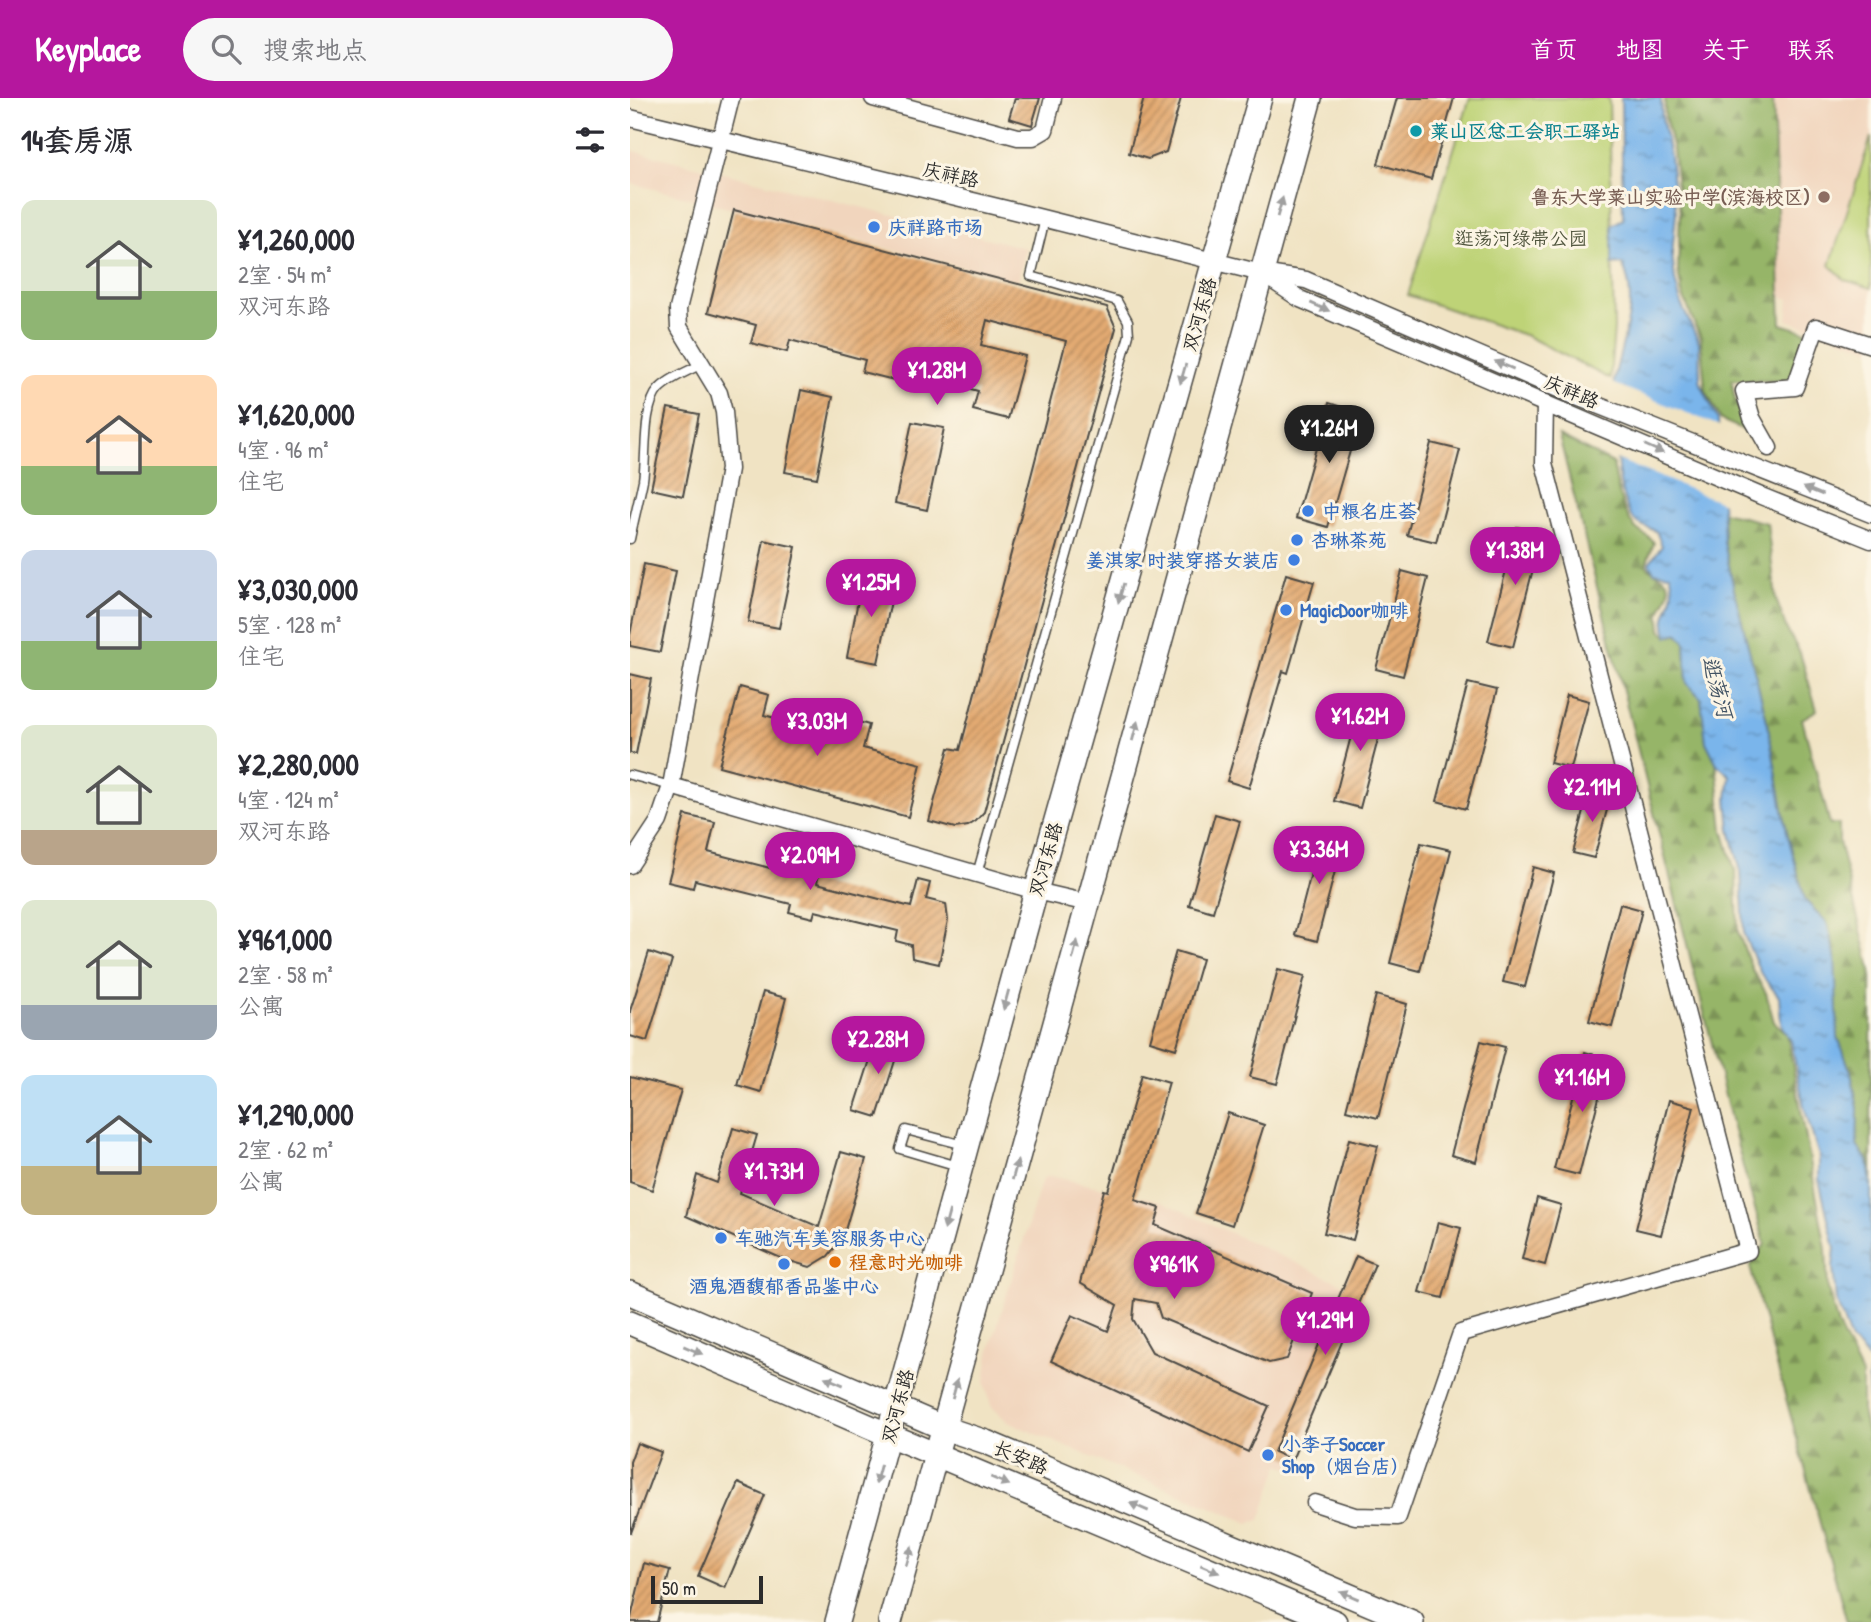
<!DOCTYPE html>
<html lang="zh">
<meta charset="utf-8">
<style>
:root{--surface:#fff;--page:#f7f7f7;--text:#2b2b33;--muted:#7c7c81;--accent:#b5179e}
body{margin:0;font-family:"Patrick Hand","LXGW WenKai TC",sans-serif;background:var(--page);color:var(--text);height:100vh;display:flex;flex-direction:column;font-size:26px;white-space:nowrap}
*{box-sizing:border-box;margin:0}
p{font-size:23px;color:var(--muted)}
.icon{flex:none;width:38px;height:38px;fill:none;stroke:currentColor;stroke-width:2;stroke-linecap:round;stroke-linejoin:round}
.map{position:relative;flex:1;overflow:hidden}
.side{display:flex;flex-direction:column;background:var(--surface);width:630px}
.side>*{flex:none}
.scale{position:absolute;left:21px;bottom:18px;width:112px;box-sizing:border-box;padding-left:7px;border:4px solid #2b2b2b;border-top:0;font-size:19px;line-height:24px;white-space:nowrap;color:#2b2b2b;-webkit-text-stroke:5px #fcf5e5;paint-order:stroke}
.price{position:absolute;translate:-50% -60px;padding:0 16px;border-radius:24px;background:var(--accent);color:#fff;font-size:23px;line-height:46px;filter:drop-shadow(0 2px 4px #0008)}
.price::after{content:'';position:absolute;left:50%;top:42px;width:21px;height:16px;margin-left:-10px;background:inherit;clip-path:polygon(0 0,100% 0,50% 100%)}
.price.on{background:#222;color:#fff}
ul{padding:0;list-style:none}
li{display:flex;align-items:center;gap:21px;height:175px;padding:0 21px}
li span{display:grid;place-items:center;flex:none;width:196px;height:140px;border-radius:14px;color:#555}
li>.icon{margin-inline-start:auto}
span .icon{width:84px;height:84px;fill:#fffc;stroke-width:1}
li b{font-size:30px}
h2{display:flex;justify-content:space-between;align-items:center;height:84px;padding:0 21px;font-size:30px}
header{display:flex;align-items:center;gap:42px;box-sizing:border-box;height:98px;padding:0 35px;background:var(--accent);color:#fff}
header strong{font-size:33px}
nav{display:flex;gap:38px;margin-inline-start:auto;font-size:24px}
.search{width:490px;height:63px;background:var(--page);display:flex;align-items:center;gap:18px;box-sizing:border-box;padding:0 24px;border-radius:38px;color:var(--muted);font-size:26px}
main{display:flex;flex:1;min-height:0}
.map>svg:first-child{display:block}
</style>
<header>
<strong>Keyplace</strong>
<div class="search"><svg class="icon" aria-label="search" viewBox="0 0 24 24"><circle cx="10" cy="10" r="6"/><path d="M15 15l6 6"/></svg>搜索地点</div>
<nav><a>首页</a><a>地图</a><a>关于</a><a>联系</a></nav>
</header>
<main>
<section class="side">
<h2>14套房源<svg class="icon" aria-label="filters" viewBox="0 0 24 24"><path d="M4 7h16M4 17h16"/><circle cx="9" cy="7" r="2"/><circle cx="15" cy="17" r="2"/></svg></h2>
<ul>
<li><span style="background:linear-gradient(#dfe7d0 65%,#8fb573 0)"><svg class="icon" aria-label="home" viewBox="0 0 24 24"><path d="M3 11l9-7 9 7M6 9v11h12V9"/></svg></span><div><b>¥1,260,000</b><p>2室 · 54 m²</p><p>双河东路</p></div></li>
<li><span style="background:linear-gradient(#ffd9b3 65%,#8fb573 0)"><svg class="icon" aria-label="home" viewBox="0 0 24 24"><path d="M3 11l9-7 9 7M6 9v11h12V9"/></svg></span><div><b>¥1,620,000</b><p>4室 · 96 m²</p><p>住宅</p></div></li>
<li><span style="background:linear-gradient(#c9d6e8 65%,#8fb573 0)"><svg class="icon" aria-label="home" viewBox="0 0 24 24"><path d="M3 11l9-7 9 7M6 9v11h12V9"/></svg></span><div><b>¥3,030,000</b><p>5室 · 128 m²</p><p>住宅</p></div></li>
<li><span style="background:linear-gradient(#dfe7d0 75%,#b9a48a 0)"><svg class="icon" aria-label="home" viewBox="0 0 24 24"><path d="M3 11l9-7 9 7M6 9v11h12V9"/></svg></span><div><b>¥2,280,000</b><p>4室 · 124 m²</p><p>双河东路</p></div></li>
<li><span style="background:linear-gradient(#dfe7d0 75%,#9aa5b1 0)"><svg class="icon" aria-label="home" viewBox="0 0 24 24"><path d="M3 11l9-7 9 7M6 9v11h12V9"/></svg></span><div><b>¥961,000</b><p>2室 · 58 m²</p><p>公寓</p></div></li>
<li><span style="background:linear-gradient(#bfe0f5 65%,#c2b280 0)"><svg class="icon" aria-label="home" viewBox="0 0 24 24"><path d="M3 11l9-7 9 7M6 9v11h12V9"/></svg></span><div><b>¥1,290,000</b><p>2室 · 62 m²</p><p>公寓</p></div></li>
</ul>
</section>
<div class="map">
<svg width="1241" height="1524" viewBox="0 0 1241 1524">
<defs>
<pattern id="forest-firs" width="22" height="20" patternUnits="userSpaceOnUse" patternTransform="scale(1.75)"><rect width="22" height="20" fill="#96b568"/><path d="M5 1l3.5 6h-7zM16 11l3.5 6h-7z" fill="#7b9356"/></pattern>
<pattern id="water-ripples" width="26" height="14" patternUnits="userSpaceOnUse" patternTransform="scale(1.75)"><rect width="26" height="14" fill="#7ab5eb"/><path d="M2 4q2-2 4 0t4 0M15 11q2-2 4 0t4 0" fill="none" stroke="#6493bf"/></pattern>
<pattern id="building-hatch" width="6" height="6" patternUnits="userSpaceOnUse" patternTransform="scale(1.75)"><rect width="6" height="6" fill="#e3aa72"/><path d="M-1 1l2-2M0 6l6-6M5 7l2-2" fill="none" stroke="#b88b5e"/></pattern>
</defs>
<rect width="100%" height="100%" fill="#fcf5e5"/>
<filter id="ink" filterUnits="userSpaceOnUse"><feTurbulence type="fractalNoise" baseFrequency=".0143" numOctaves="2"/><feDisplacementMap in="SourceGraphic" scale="14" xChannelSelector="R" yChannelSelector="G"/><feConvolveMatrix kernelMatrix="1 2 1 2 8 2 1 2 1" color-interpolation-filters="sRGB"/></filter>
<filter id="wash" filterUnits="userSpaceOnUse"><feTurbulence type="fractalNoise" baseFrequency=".00686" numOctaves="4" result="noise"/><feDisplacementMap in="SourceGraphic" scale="28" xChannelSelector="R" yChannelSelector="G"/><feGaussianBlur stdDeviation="1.57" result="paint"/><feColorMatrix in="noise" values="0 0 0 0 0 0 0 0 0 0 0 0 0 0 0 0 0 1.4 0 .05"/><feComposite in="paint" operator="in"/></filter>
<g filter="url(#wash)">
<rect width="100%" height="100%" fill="#f0e3c3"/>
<g fill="#f1d5bd">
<path d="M 1143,0 L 1241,0 L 1241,251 L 1157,222 L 1159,201 L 1150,198 Z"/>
<path d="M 0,52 L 396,150 L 388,183 L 0,85 Z"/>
<path d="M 420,1078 L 531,1103 L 734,1196 L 662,1371 L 650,1366 L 630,1422 L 619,1425 L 378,1324 L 361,1308 L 355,1284 L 359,1255 L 411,1085 L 414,1080 Z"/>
</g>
<g fill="#bed377" stroke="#747f51" stroke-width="2">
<path d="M 840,0 L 979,0 L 984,230 L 980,281 L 897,238 L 778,197 Z"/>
<path d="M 1241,39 L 1241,190 L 1215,182 L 1200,167 Z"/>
</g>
<g fill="url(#forest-firs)" stroke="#60704a" stroke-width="2">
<path d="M 1035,0 L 1143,0 L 1151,226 L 1177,234 L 1167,269 L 1157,283 L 1102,282 C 1103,303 1111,319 1123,336 L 1091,322 L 1075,291 L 1071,242 L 1052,195 L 1048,173 L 1050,115 L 1043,51 L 1035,18 Z"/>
<path d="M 929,338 L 983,365 C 987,386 990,410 1004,428 C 1009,436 1019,436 1024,445 L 1016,466 C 1021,476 1032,476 1037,483 C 1044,494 1032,505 1030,515 C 1029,520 1031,527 1031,532 L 1038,538 L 1048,535 L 1055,543 L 1057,585 L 1071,600 L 1076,644 L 1086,664 L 1093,732 L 1106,776 L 1108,834 L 1122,871 L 1136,895 L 1144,924 L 1157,935 L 1196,1151 L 1198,1191 L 1208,1228 L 1232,1277 L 1232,1313 L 1241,1352 L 1241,1524 L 1217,1524 L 1120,1169 L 1135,1146 L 1113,1069 Z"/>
<path d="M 1093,414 L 1137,425 L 1146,501 L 1157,532 L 1170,555 L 1187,612 L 1172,621 L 1200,726 L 1209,726 L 1209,744 L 1241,873 L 1241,1086 L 1238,1063 L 1227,1048 L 1228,1010 L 1221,975 L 1208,939 L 1197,825 L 1175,802 L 1157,734 L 1137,623 L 1104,492 L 1094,444 Z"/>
</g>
<path fill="url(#water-ripples)" stroke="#52708b" stroke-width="2" d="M 991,0 L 1031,0 L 1032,19 L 1040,58 L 1046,115 L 1042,156 L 1045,182 L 1051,206 L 1069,244 L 1070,284 L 1088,322 L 1094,444 L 1104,492 L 1137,623 L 1157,734 L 1175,802 L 1197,825 L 1205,857 L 1208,939 L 1221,975 L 1228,1010 L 1227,1048 L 1238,1063 L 1241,1086 L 1241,1324 L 1238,1284 L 1241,1265 L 1231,1252 L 1221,1243 L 1206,1202 L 1203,1169 L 1205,1150 L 1189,1082 L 1189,1058 L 1174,1009 L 1161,943 L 1151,925 L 1149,899 L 1131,876 L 1114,837 L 1111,774 L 1100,732 L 1097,700 L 1100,678 L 1087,666 L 1076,644 L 1071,600 L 1057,585 L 1055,543 L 1048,535 L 1038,538 C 1026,513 1051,507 1040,476 L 1024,474 L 1019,465 L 1032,448 L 1026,433 C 1016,429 1005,426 1000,416 C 985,386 987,347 985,314 C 984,304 982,292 984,282 C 991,244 1011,204 992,166 L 982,167 L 982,127 L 993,121 Z"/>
<path fill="#f0e3c3" d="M 980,284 L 1092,329 L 1096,406 L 984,360 Z"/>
<g id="blocks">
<g fill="url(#building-hatch)">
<path d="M 385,0 L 410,0 L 402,27 L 379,20 Z"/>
<path d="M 514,0 L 551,0 L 536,54 L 518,61 L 499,55 Z"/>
<path d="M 767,0 L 824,0 L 801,81 L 748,66 Z"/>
<path d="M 104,112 L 477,209 L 486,230 L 354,714 L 346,723 L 338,728 L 325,730 L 299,723 L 319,650 L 330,652 L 436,243 L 357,222 L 351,247 L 395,258 L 378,321 L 343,312 L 348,293 L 271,272 L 268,283 L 232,274 L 235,262 L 160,242 L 157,254 L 121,245 L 126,227 L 78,214 Z"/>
<path d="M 171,292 L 203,299 L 187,380 L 155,374 Z"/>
<path d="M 699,305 L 731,315 L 698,429 L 666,420 Z"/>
<path d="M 38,310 L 69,316 L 53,398 L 21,391 Z"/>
<path d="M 282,324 L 314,330 L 297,412 L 265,405 Z"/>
<path d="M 801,345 L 830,352 L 806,444 L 777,437 Z"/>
<path d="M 887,429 L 912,436 L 883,549 L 858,543 Z"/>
<path d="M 134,442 L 166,449 L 149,530 L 118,524 Z"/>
<path d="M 14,466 L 46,473 L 30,554 L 0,548 L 0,537 Z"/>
<path d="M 772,473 L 798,480 L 773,578 L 746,571 Z"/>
<path d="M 656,476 L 684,484 L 658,575 L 653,573 L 619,690 L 597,683 Z"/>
<path d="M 233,477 L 265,484 L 248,565 L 217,559 Z"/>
<path d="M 0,576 L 21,581 L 6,656 L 0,655 Z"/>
<path d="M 838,585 L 867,592 L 836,711 L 807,703 Z"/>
<path d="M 110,589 L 139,597 L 134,617 L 209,637 L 214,620 L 239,627 L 233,650 L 291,666 L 278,719 L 89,668 Z"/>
<path d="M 937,597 L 959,603 L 941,670 L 920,665 Z"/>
<path d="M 731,600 L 757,607 L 730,710 L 704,703 Z"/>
<path d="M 960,691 L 981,697 L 964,760 L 943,755 Z"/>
<path d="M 585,716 L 610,723 L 583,814 L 559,807 Z"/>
<path d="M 55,717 L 85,724 L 78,754 L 175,779 L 181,751 L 194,755 L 187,785 L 281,809 L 288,782 L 300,785 L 296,801 L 316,806 L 318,822 L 309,866 L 282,860 L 281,847 L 266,843 L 268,833 L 185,813 L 183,820 L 159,814 L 161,806 L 65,782 L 63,790 L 38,784 Z"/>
<path d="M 692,733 L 714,738 L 687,843 L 665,837 Z"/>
<path d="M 791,745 L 821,752 L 790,873 L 760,865 Z"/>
<path d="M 903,769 L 924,775 L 895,889 L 873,884 Z"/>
<path d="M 990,806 L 1012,812 L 982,929 L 959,923 Z"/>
<path d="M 546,853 L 572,861 L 546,951 L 520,943 Z"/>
<path d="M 19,854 L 42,862 L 17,943 L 0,938 L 0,913 Z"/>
<path d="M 648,871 L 675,878 L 647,986 L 620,979 Z"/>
<path d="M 133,894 L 156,900 L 131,994 L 107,987 Z"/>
<path d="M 746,897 L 777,906 L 748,1020 L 716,1012 Z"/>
<path d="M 248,937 L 271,944 L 247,1019 L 224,1012 Z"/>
<path d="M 851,943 L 875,949 L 846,1064 L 821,1057 Z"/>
<path d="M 955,954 L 979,961 L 949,1077 L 924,1071 Z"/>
<path d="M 512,976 L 539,984 L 505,1102 L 530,1110 L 525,1127 L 682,1195 L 657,1261 L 639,1265 L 531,1220 L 526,1205 L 505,1201 L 503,1221 L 522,1254 L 639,1308 L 618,1354 L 421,1263 L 442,1217 L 478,1233 L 487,1207 L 450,1185 L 474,1092 L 478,1093 Z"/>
<path d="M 0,979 L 51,992 L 22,1092 L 0,1084 Z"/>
<path d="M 1039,1002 L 1064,1009 L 1031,1137 L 1006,1131 Z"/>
<path d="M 598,1015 L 634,1027 L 602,1127 L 566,1115 Z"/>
<path d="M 103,1030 L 127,1037 L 110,1095 L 189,1129 L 211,1054 L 236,1061 L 213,1139 L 198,1158 L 180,1169 L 153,1161 L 56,1118 L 67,1077 L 87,1085 Z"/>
<path d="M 719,1041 L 748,1048 L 723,1142 L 694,1135 Z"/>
<path d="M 907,1100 L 931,1107 L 915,1167 L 892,1161 Z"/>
<path d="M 808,1124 L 831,1130 L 813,1200 L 789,1194 Z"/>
<path d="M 726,1158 L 745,1166 L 662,1362 L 644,1354 Z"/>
<path d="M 7,1345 L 31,1354 L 1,1435 L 0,1364 Z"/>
<path d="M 108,1385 L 135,1397 L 95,1490 L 68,1478 Z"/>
<path d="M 14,1465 L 40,1472 L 27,1524 L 0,1524 Z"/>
</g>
</g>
</g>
<g filter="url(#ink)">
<use href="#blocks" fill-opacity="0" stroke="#494742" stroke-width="2"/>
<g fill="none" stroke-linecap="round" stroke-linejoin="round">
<g stroke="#494742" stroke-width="11">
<g id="lane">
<path d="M 0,441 C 4,421 9,402 13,382 C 17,358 12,309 29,291 C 40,280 58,273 72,266"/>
<path d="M 0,677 L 41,688"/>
<path d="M 347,776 L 499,237 L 498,223 L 487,203 L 401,178 L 415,121"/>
<path d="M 328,1068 L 270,1051 L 276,1032 L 334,1047"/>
</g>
</g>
<g stroke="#494742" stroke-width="19">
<g id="street">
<path d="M 101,0 L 48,211 L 49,229 L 89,295 L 94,314 L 99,371 L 41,688 L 406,793 L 458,805"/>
<path d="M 243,0 L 388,39 L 403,39 L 415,32 L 423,0"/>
<path d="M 0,20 L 380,112 L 631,175 L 676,182 L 942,297 L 1241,416"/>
<path d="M 636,178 L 670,201 L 1131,398 L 1241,442"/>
<path d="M 1139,350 L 1122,320 L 1114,293 L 1165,289 L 1186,229 L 1241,247"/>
<path d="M 0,767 L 29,723 L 41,688"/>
<path d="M 685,1405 L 725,1418 L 768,1419 L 831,1235 L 1118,1153 L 914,365 L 915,305"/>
</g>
</g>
<g stroke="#494742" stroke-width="26">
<g id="secondary">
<path d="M 0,1195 L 314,1330 L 356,1344 L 782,1524"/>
<path d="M 0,1225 L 259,1337 L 705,1524"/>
<path d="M 207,1524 L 406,793 L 630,0"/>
<path d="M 260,1524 L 680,0"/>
</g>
</g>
<use href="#lane" stroke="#fff" stroke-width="8"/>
<use href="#street" stroke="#fff" stroke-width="16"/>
<use href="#secondary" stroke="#fff" stroke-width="23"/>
</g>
<defs><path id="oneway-solid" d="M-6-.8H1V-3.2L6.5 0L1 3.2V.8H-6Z" transform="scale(1.75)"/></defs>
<g fill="#a0a0a0">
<use href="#oneway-solid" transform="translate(650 109) rotate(-74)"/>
<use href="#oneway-solid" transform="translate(690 209) rotate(23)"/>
<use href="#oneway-solid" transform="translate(874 267) rotate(-157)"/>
<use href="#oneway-solid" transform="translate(553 276) rotate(106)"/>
<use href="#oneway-solid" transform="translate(1024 351) rotate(24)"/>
<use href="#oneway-solid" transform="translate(1183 393) rotate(-158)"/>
<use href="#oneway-solid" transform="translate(491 495) rotate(106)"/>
<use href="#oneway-solid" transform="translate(505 633) rotate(-75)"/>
<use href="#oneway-solid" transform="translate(445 852) rotate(-75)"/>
<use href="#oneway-solid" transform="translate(376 902) rotate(105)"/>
<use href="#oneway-solid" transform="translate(385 1072) rotate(-75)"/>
<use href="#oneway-solid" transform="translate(317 1122) rotate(105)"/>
<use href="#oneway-solid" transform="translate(63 1252) rotate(23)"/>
<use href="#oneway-solid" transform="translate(204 1283) rotate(-157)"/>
<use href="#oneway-solid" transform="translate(325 1291) rotate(-75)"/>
<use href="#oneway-solid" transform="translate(248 1376) rotate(105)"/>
<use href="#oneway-solid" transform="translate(370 1383) rotate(23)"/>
<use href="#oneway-solid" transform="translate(509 1409) rotate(-157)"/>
<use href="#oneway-solid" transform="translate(279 1458) rotate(-74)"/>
<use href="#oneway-solid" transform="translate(580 1471) rotate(23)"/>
<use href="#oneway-solid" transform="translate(719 1497) rotate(-157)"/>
</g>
</g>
<circle fill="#0f9aa8" stroke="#fcf5e5" stroke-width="2.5" cx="786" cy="33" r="7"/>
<circle fill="#8d6e63" stroke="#fcf5e5" stroke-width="2.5" cx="1194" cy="99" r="7"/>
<g fill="#3f7fe0" stroke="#fcf5e5" stroke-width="2.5">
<circle cx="244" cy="129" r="7"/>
<circle cx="678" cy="413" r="7"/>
<circle cx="667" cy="442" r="7"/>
<circle cx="664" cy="462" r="7"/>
<circle cx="656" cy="512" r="7"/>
<circle cx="91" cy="1140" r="7"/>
<circle cx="154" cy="1166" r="7"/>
<circle cx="638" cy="1357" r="7"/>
</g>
<circle fill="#e8710a" stroke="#fcf5e5" stroke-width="2.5" cx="205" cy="1164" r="7"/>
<g text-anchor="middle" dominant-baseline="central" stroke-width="6" stroke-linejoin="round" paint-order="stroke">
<g font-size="19" font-weight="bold" fill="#0d838f" stroke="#fcf5e5" text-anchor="start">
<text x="800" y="33">莱山区总工会职工驿站</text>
</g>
<g font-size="19" fill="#2b2b2b" stroke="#fcf5e5">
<text transform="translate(321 76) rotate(13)">庆祥路</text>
<text transform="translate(569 216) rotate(-74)">双河东路</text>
<text transform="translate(942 293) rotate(23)">庆祥路</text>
<text transform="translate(415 761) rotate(-74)">双河东路</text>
<text transform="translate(267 1308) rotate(-75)">双河东路</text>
<text transform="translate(391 1359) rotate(23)">长安路</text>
</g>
<g font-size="19" font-weight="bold" fill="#785e54" stroke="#fcf5e5" text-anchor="end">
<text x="1180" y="99">鲁东大学莱山实验中学(滨海校区)</text>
</g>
<g font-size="19" font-weight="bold" fill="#366cbe" stroke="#fcf5e5" text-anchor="start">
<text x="258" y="129">庆祥路市场</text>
<text x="692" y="413">中粮名庄荟</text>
<text x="681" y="442">杏琳茶苑</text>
<text x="650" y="462" text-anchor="end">姜淇家 时装穿搭女装店</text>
<text x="670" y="512">MagicDoor咖啡</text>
<text x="105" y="1140">车驰汽车美容服务中心</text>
<text x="154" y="1188" text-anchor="middle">酒鬼酒馥郁香品鉴中心</text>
<text x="652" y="1346">小李子Soccer<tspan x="652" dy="22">Shop（烟台店）</tspan></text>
</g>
<g font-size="19" fill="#50553e" stroke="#fcf5e5">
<text x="891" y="140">逛荡河绿带公园</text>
</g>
<g font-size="19" font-weight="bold" fill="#c56008" stroke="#fcf5e5" text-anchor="start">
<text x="219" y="1164">程意时光咖啡</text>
</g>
<g font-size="21" font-style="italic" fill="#435465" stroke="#fcf5e5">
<text transform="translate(1088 589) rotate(75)">逛荡河</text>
</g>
</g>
</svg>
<div class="scale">50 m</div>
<b class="price" style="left:307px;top:309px">¥1.28M</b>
<b class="price on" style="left:699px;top:367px">¥1.26M</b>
<b class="price" style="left:885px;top:489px">¥1.38M</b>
<b class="price" style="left:241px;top:521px">¥1.25M</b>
<b class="price" style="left:730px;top:655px">¥1.62M</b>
<b class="price" style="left:187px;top:660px">¥3.03M</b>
<b class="price" style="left:962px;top:726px">¥2.11M</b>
<b class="price" style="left:689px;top:788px">¥3.36M</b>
<b class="price" style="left:180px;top:794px">¥2.09M</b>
<b class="price" style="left:248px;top:978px">¥2.28M</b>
<b class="price" style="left:952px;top:1016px">¥1.16M</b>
<b class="price" style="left:144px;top:1110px">¥1.73M</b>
<b class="price" style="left:544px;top:1203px">¥961K</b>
<b class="price" style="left:695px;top:1259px">¥1.29M</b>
</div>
</main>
